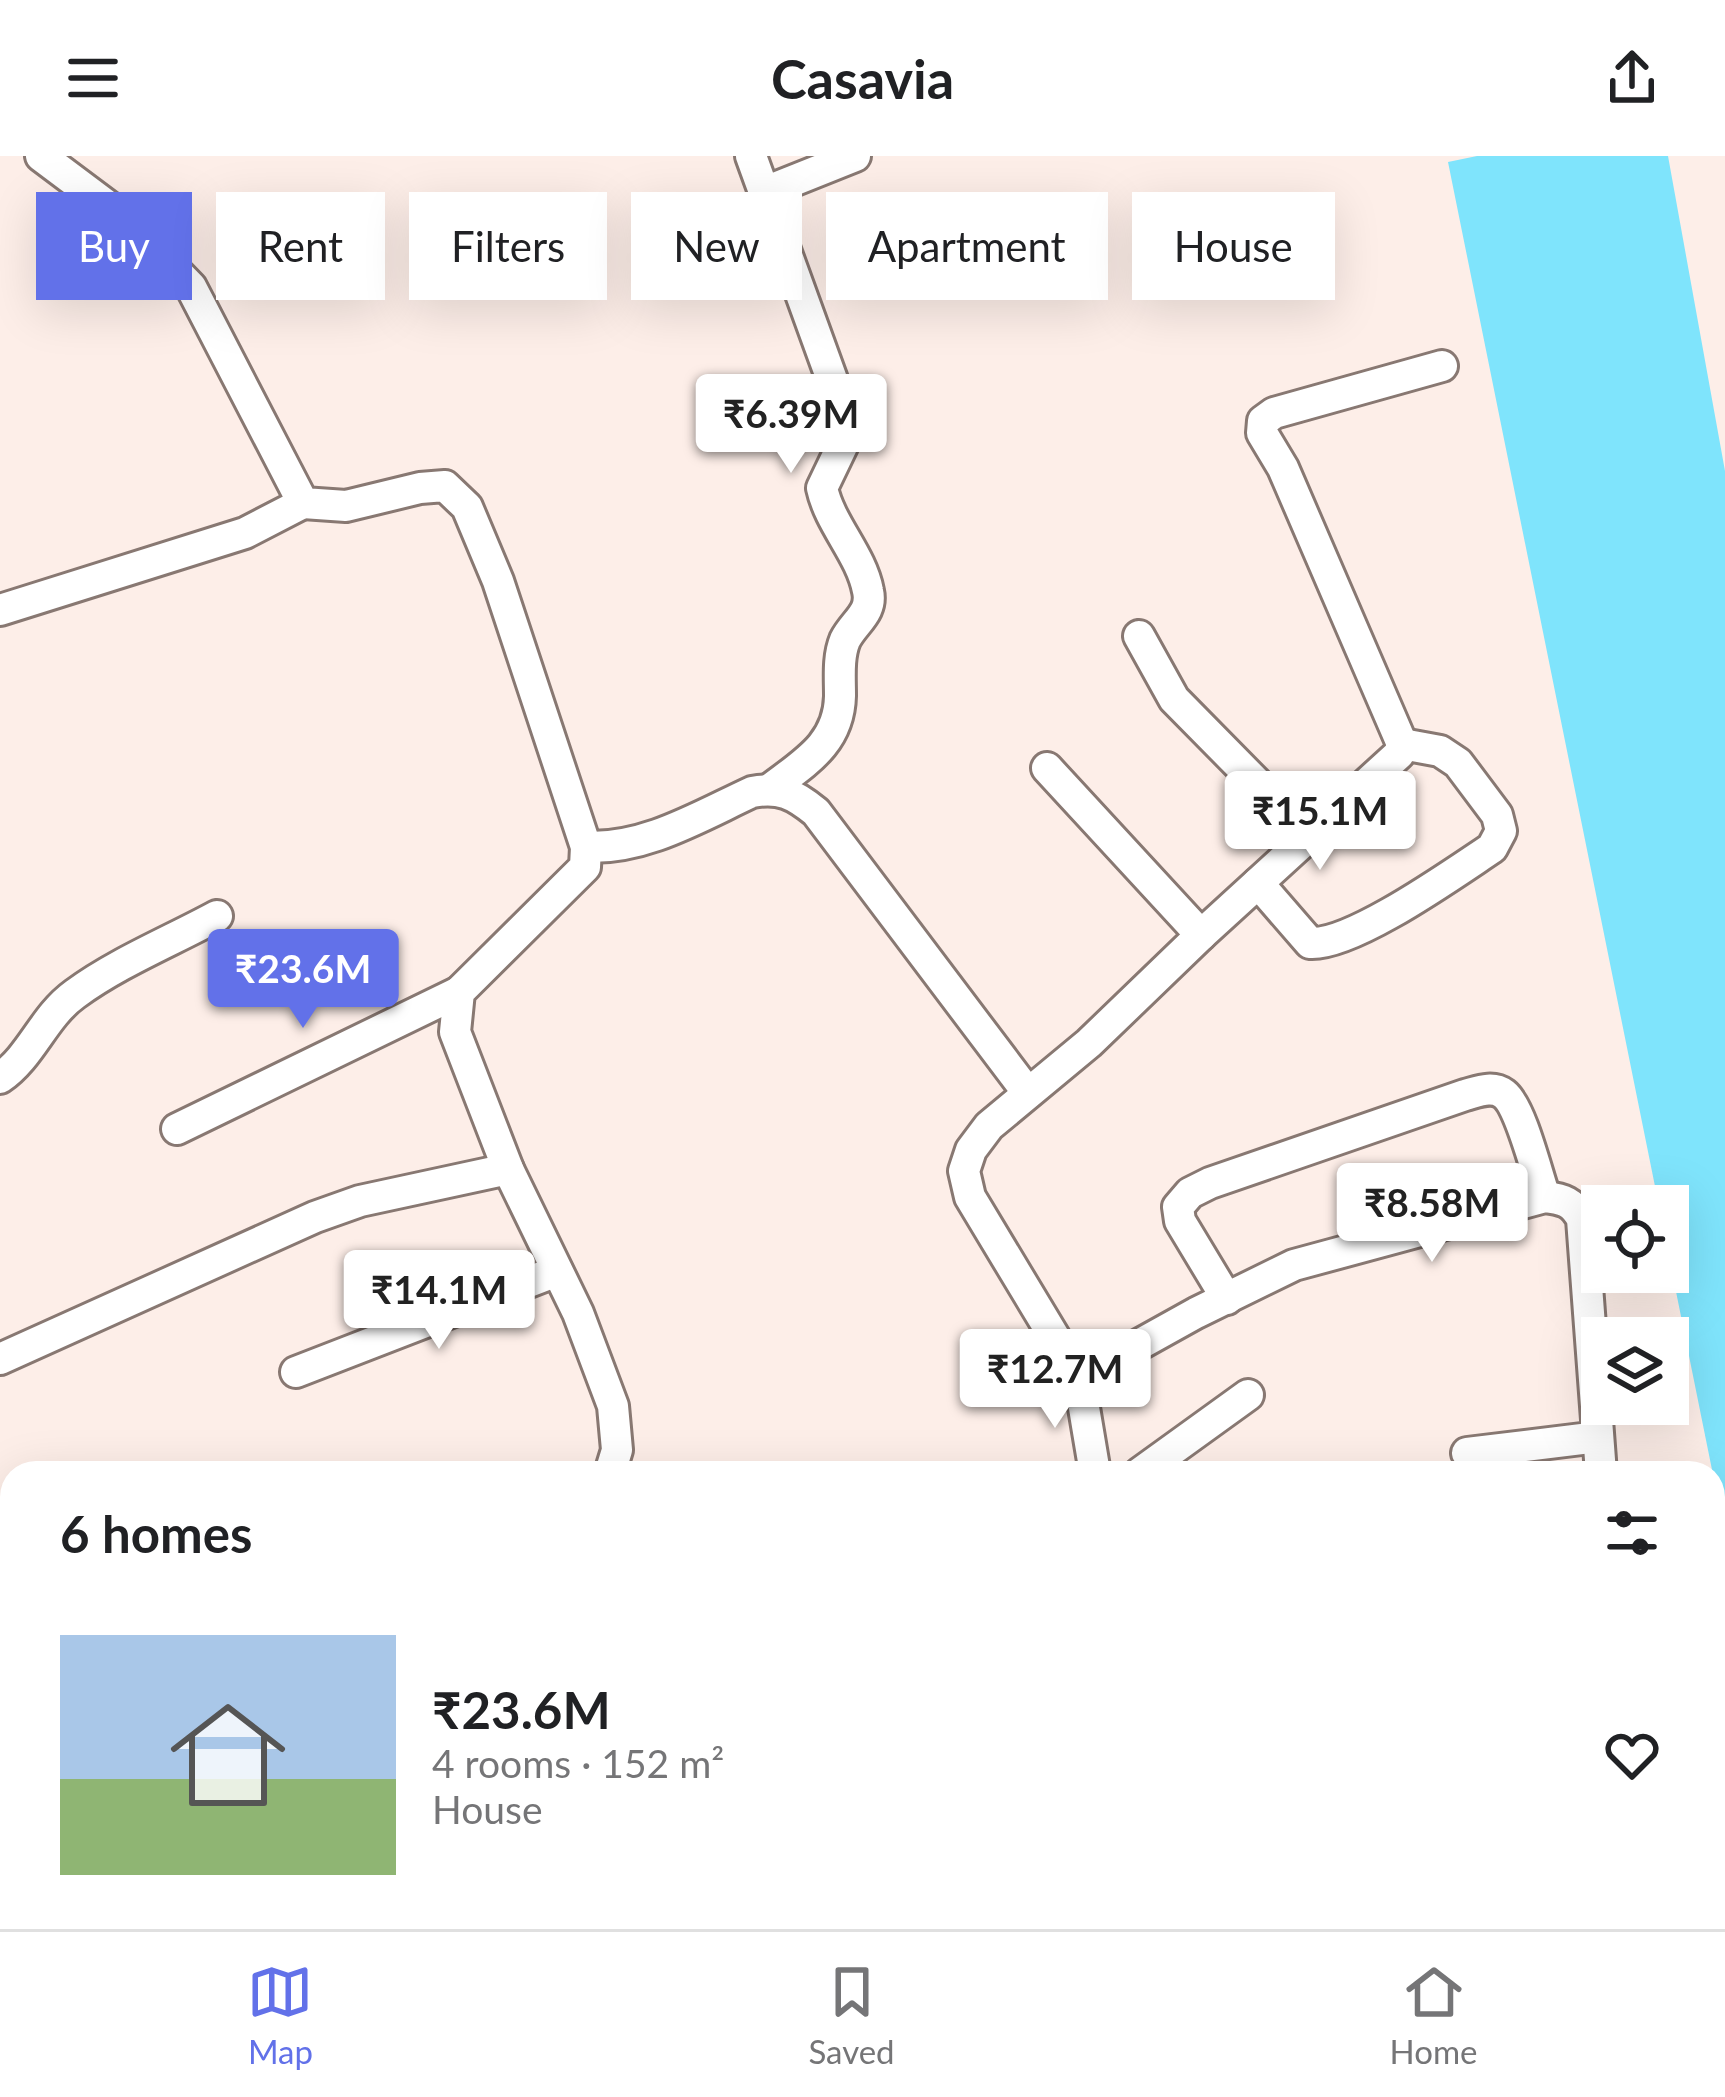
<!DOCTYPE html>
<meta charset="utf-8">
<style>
:root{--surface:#fff;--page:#f2f2f2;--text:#202124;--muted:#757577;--line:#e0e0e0;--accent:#6271e9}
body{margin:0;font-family:Lato,sans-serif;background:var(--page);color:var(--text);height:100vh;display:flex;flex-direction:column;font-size:45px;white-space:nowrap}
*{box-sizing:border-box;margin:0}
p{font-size:39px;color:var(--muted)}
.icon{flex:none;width:66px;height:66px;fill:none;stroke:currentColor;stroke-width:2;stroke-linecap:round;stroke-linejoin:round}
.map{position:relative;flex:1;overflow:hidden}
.panel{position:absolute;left:0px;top:1305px;width:1725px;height:468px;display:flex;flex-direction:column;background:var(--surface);border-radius:36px 36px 0 0;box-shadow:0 12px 48px #0002}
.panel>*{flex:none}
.banner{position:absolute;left:36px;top:36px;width:1653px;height:108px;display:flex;gap:24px}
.fabs{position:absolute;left:1581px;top:1029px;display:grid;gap:24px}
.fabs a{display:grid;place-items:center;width:108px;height:108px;border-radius:0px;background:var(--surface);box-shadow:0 12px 48px #0002;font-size:60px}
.price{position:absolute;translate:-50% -102px;padding:0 27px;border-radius:12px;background:#fff;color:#222;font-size:39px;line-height:78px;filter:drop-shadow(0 3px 6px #0008)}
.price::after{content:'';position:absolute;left:50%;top:72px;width:36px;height:27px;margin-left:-18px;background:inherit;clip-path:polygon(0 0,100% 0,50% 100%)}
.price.selected{background:var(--accent);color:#fff}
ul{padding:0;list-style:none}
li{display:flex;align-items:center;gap:36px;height:300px;padding:0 60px}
li span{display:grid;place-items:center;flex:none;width:336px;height:240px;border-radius:0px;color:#555}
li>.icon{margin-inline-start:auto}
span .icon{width:144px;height:144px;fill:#fffc;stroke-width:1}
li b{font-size:51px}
h2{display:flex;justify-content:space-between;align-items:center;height:144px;padding:0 60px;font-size:51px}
.pill{padding:0 42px;border-radius:0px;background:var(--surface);box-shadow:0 12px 48px #0002;font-size:42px;line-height:108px}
.pill.selected{background:var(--accent);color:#fff}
header{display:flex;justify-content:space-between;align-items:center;height:156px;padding:0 60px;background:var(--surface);font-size:54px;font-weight:700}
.tabs{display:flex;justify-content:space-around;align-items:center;height:168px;border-top:3px solid var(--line);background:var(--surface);font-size:33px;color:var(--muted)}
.tabs a{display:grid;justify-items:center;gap:6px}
.tabs .selected{color:var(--accent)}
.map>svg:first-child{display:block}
</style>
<header><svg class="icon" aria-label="menu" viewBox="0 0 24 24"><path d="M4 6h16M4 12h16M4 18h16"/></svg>Casavia<svg class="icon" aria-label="share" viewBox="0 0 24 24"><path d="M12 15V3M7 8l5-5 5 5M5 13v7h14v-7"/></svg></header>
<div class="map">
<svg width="1725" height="1773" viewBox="0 0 1725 1773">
<rect width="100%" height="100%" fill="#fdeee8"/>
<g fill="#7fe4fc">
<path d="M 1477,0 L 1668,0 L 1725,315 L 1725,1378 L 1668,1096 L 1668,1050 L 1659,1050 L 1448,6 Z"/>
<path d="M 1723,1635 L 1725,1773 L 1583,1773 L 1580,1761 L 1713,1761 L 1713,1639 Z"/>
</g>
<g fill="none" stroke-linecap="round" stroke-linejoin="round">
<g stroke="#887872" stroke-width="36">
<g id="minor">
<path d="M 41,0 L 125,63 L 191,131 L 303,347 L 346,350 L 420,332 L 445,330 L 467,351 L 498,425 L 586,691 L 585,711 L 459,836 L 455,876 L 508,1013 L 578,1157 L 613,1250 L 617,1294 L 610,1317"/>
<path d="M 751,0 L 847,265 L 846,282 L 822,332 C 830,369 861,398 868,435 C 873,457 854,466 845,484 C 838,501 840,521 840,540 C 839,588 804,607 770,633"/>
<path d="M 765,36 L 855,0"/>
<path d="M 0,454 L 245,377 L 303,347"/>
<path d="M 1139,480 L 1174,543 L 1311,682"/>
<path d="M 1047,612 L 1201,779"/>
<path d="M 586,691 C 646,693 698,661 752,636 C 780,631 794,638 816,656 L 1028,937"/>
<path d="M 1258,727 L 1310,787 C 1352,790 1454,717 1492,692 L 1501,675 L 1497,659 L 1458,607 L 1440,595 L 1402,588"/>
<path d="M 0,922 C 32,900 43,861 75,838 C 117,807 171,785 217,760"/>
<path d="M 177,973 L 459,836"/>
<path d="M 1227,1143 L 1180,1065 L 1178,1051 L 1190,1037 L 1210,1027 L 1465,939 C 1477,936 1492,929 1504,938 C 1521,951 1537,1019 1545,1041"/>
<path d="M 0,1203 L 315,1061 L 360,1045 L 508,1013"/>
<path d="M 296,1216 L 557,1115"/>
<path d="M 1079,1222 L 1196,1157 L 1294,1109 L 1545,1041 C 1563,1043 1573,1046 1582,1063 L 1601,1317"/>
<path d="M 1467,1297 L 1598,1281"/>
<path d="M 1095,1317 L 1079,1222 L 970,1041 L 964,1015 L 971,994 L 989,970 L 1089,887 L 1201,779 L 1399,598 L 1402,588 L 1396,574 L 1283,312 L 1262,277 L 1263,265 L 1274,257 L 1442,210"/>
<path d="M 1140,1317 L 1248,1239"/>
<path d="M 310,1761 L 314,1773"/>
<path d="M 503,1761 L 507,1773"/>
<path d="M 691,1761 L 696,1773"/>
<path d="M 928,1761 L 930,1773"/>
<path d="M 1241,1761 L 1245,1773"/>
<path d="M 1335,1761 L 1338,1773"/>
<path d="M 1496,1761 L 1500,1773"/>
</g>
</g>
<use href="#minor" stroke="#fff" stroke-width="30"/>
</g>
</svg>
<div class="fabs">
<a><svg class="icon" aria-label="locate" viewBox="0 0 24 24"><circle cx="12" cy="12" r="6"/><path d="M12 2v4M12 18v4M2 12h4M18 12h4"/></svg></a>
<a><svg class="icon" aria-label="layers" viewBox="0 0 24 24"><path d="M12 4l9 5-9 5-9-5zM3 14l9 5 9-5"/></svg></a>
</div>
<b class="price" style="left:791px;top:320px">₹6.39M</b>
<b class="price" style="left:1320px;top:717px">₹15.1M</b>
<b class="price selected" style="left:303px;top:875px">₹23.6M</b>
<b class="price" style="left:1432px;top:1109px">₹8.58M</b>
<b class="price" style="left:439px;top:1196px">₹14.1M</b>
<b class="price" style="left:1055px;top:1275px">₹12.7M</b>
<div class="banner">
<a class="pill selected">Buy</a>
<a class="pill">Rent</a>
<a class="pill">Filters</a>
<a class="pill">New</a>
<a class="pill">Apartment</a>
<a class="pill">House</a>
</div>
<section class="panel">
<h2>6 homes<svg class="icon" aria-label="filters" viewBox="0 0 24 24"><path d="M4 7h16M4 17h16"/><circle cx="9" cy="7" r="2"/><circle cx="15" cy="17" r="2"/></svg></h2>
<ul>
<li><span style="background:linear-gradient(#a9c7e8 60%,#8fb573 0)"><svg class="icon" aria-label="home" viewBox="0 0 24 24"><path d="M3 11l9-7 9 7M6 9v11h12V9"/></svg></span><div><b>₹23.6M</b><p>4 rooms · 152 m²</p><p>House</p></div><svg class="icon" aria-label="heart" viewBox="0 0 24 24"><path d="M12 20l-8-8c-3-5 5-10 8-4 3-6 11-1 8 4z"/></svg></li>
</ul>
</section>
</div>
<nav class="tabs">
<a class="selected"><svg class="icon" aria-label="map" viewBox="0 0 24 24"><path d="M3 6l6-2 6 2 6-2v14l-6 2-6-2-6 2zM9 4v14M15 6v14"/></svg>Map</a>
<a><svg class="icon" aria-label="saved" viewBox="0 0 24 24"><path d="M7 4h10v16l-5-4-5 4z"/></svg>Saved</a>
<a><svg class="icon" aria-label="home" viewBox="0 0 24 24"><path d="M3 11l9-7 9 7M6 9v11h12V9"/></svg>Home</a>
</nav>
